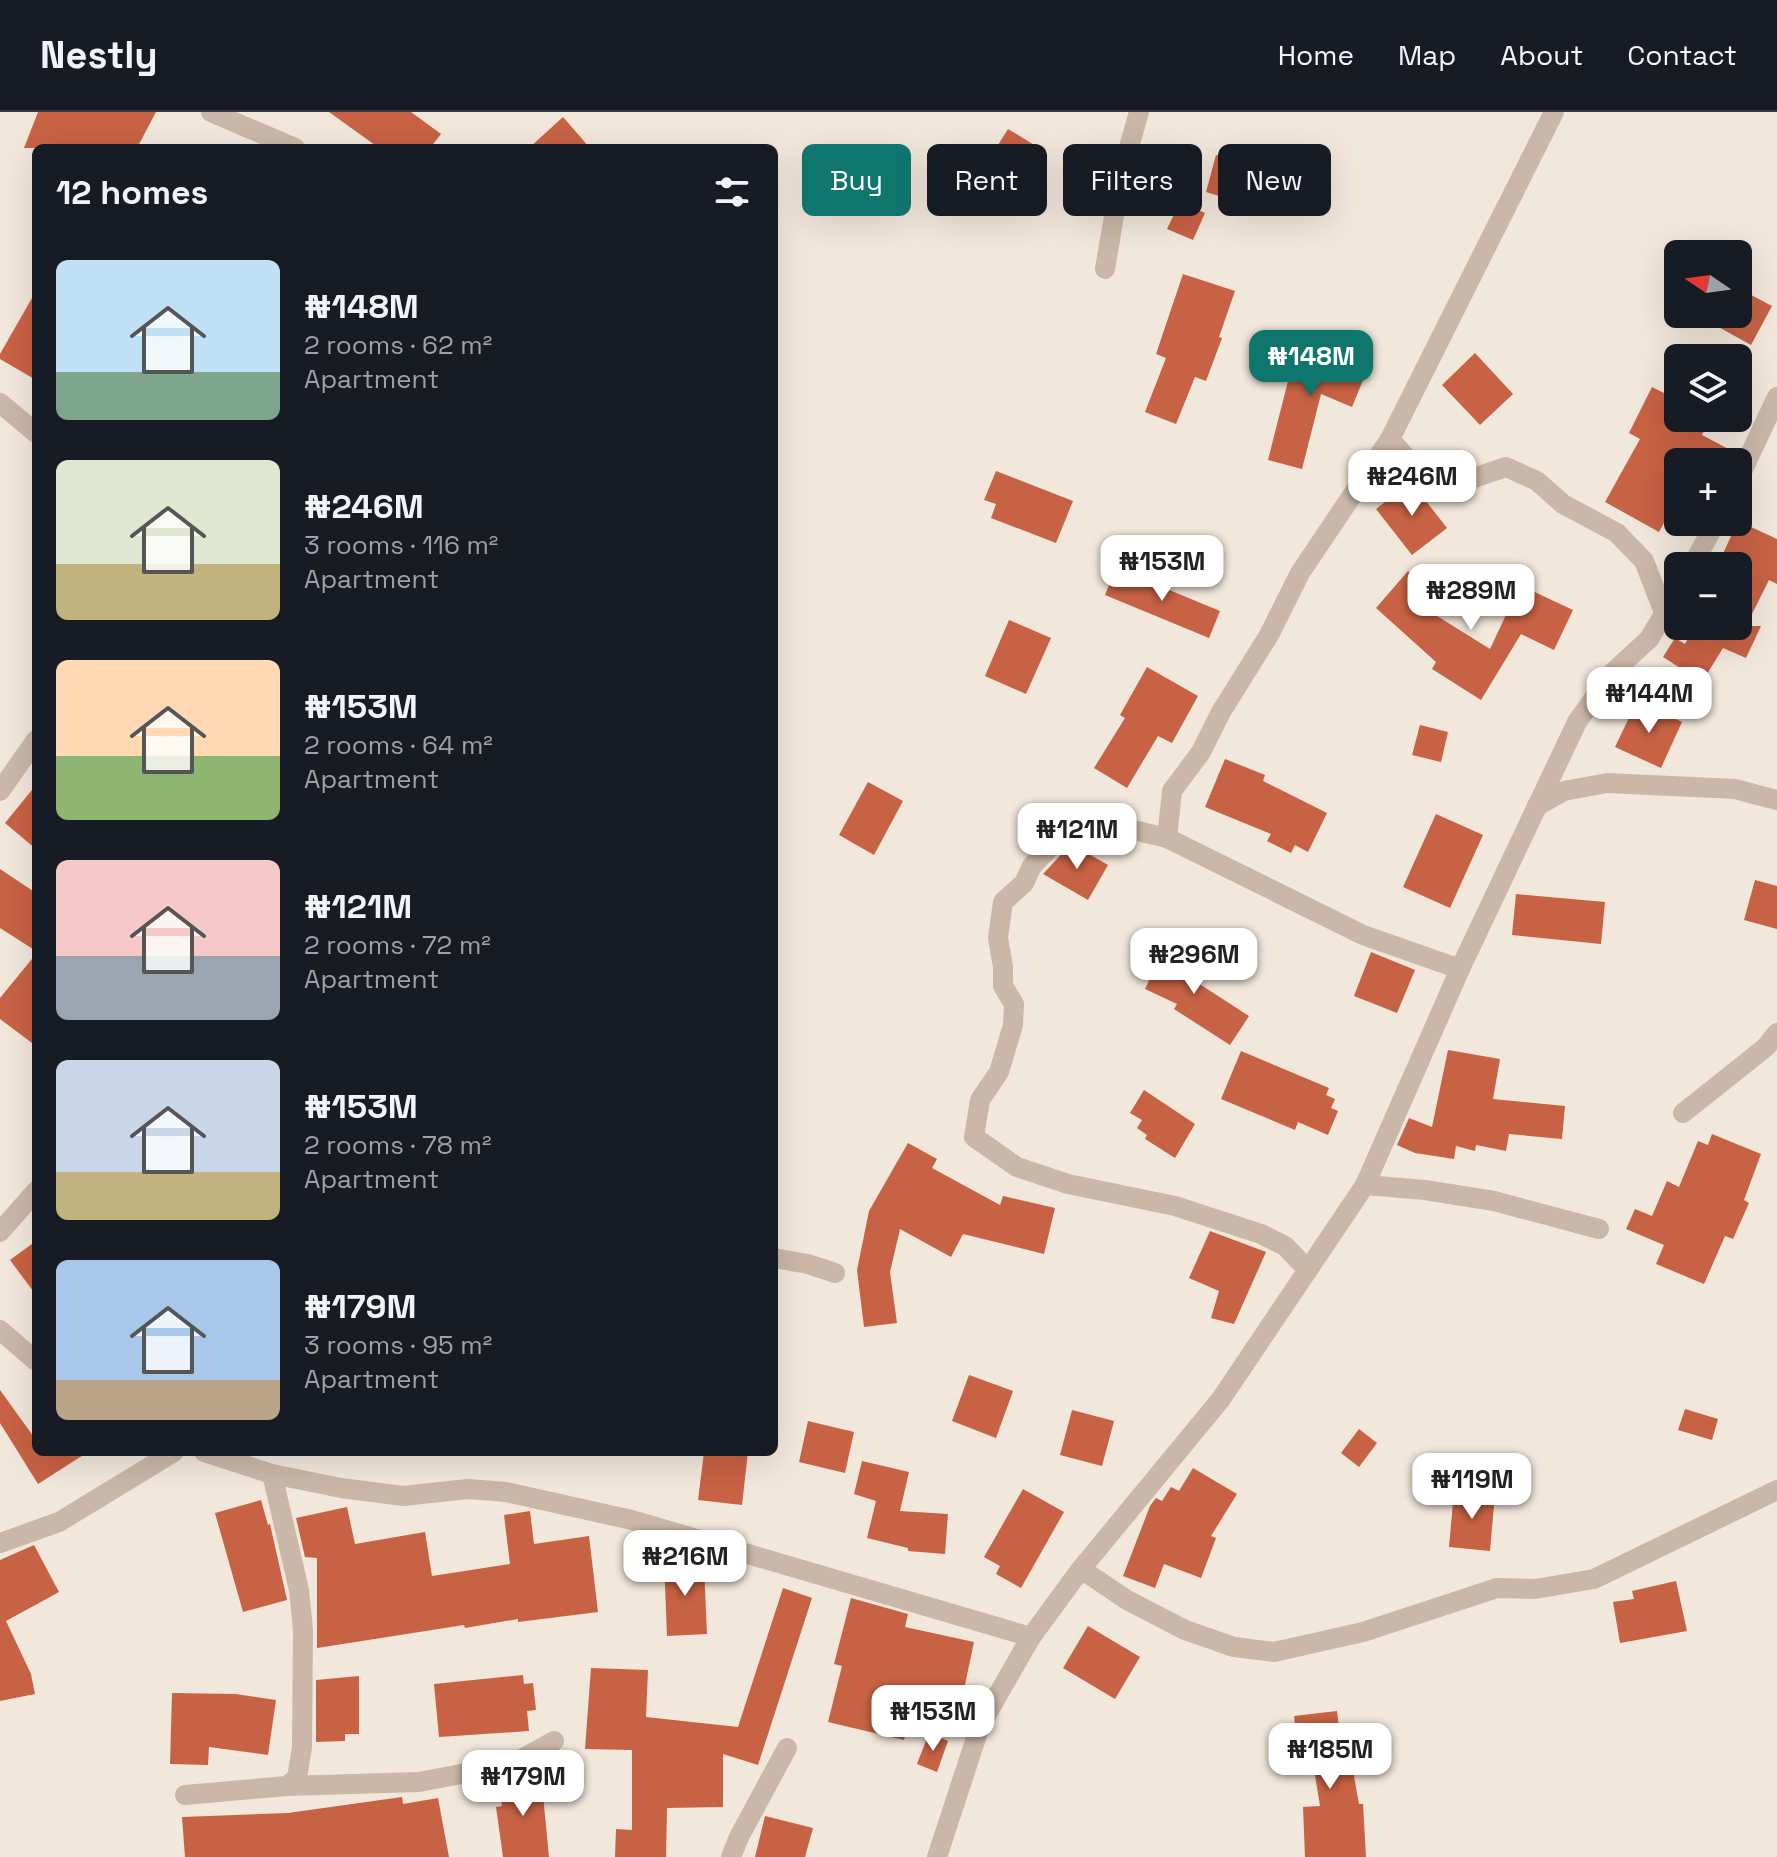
<!DOCTYPE html>
<meta charset="utf-8">
<style>
:root{--surface:#171b24;--page:#20242c;--text:#f1f3f6;--muted:#9ea1a6;--line:#363941;--accent:#0f766e}
body{margin:0;font-family:"Space Grotesk",sans-serif;background:var(--page);color:var(--text);height:100vh;display:flex;flex-direction:column;font-size:30px;white-space:nowrap}
*{box-sizing:border-box;margin:0}
p{font-size:26px;color:var(--muted)}
.icon{flex:none;width:44px;height:44px;fill:none;stroke:currentColor;stroke-width:2;stroke-linecap:round;stroke-linejoin:round}
.map{position:relative;flex:1;overflow:hidden}
.panel{position:absolute;left:32px;top:32px;width:746px;height:1312px;display:flex;flex-direction:column;background:var(--surface);border-radius:12px;box-shadow:0 8px 32px #0002}
.panel>*{flex:none}
.hud{position:absolute;left:802px;top:32px;width:760px;height:72px;display:flex;gap:16px}
.needle{width:52px;rotate:283deg}
.buttons{position:absolute;left:1664px;top:128px;display:grid;gap:16px}
.buttons a{display:grid;place-items:center;width:88px;height:88px;border-radius:12px;background:var(--surface);box-shadow:0 8px 32px #0002;font-size:40px}
.price{position:absolute;translate:-50% -68px;padding:0 18px;border-radius:16px;background:#fff;color:#222;font-size:26px;line-height:52px;filter:drop-shadow(0 2px 4px #0008)}
.price::after{content:'';position:absolute;left:50%;top:48px;width:24px;height:18px;margin-left:-12px;background:inherit;clip-path:polygon(0 0,100% 0,50% 100%)}
.price.active{background:var(--accent);color:#fff}
ul{padding:0;list-style:none}
li{display:flex;align-items:center;gap:24px;height:200px;padding:0 24px}
li span{display:grid;place-items:center;flex:none;width:224px;height:160px;border-radius:12px;color:#555}
li>.icon{margin-inline-start:auto}
span .icon{width:96px;height:96px;fill:#fffc;stroke-width:1}
li b{font-size:34px}
h2{display:flex;justify-content:space-between;align-items:center;height:96px;padding:0 24px;font-size:34px}
.chip{padding:0 28px;border-radius:12px;background:var(--surface);box-shadow:0 8px 32px #0002;font-size:28px;line-height:72px}
.chip.active{background:var(--accent);color:#fff}
header{display:flex;align-items:center;gap:48px;box-sizing:border-box;height:112px;padding:0 40px;background:var(--surface);border-bottom:2px solid var(--line)}
header strong{font-size:38px}
nav{display:flex;gap:44px;margin-inline-start:auto;font-size:28px}
.map>svg:first-child{display:block}
</style>
<header>
<strong>Nestly</strong>
<nav><a>Home</a><a>Map</a><a>About</a><a>Contact</a></nav>
</header>
<div class="map">
<svg width="1777" height="1745" viewBox="0 0 1777 1745">
<rect width="100%" height="100%" fill="#f2e7db"/>
<g fill="#c86244">
<path d="M 38,0 L 156,0 L 137,36 L 24,36 Z"/>
<path d="M 329,0 L 411,0 L 441,22 L 430,36 L 379,36 Z"/>
<path d="M 563,5 L 590,36 L 529,36 Z"/>
<path d="M 1008,17 L 1036,34 L 1021,59 L 993,41 Z"/>
<path d="M 1216,43 L 1280,62 L 1268,99 L 1206,80 Z"/>
<path d="M 1180,90 L 1205,101 L 1193,128 L 1167,117 Z"/>
<path d="M 1183,162 L 1235,179 L 1219,225 L 1222,226 L 1206,269 L 1195,265 L 1176,312 L 1145,300 L 1166,246 L 1156,242 Z"/>
<path d="M 1738,176 L 1772,194 L 1751,233 L 1695,202 L 1738,202 Z"/>
<path d="M 36,179 L 36,268 L 0,247 L 0,242 Z"/>
<path d="M 1298,227 L 1368,256 L 1352,295 L 1321,282 L 1302,357 L 1268,348 L 1288,269 L 1282,266 Z"/>
<path d="M 1475,241 L 1513,282 L 1480,313 L 1442,273 Z"/>
<path d="M 1652,275 L 1678,288 L 1678,306 L 1710,306 L 1702,323 L 1736,341 L 1732,350 L 1678,350 L 1678,385 L 1659,420 L 1605,390 L 1640,327 L 1629,321 Z"/>
<path d="M 996,359 L 1073,389 L 1056,431 L 991,406 L 996,392 L 984,388 Z"/>
<path d="M 1411,370 L 1447,416 L 1412,443 L 1376,397 Z"/>
<path d="M 1738,409 L 1777,427 L 1777,472 L 1769,468 L 1746,514 L 1761,514 L 1746,546 L 1723,536 L 1702,570 L 1663,545 L 1675,526 L 1685,532 L 1691,521 L 1677,514 L 1738,514 L 1738,454 L 1721,454 L 1725,448 L 1721,446 Z"/>
<path d="M 1116,456 L 1220,499 L 1209,526 L 1105,483 Z"/>
<path d="M 1408,459 L 1447,493 L 1437,504 L 1490,537 L 1520,473 L 1573,498 L 1554,538 L 1521,522 L 1481,588 L 1432,557 L 1436,550 L 1376,496 Z"/>
<path d="M 1009,508 L 1051,526 L 1026,582 L 985,564 Z"/>
<path d="M 1147,555 L 1198,584 L 1172,631 L 1158,624 L 1127,676 L 1094,656 L 1125,606 L 1120,603 Z"/>
<path d="M 1637,589 L 1682,610 L 1661,656 L 1615,635 Z"/>
<path d="M 1420,613 L 1448,620 L 1441,650 L 1412,643 Z"/>
<path d="M 1225,647 L 1265,663 L 1263,669 L 1327,701 L 1308,740 L 1295,733 L 1291,741 L 1267,729 L 1271,722 L 1205,695 Z"/>
<path d="M 868,670 L 903,689 L 874,743 L 839,723 Z"/>
<path d="M 36,673 L 36,737 L 5,711 Z"/>
<path d="M 1436,702 L 1483,723 L 1450,796 L 1403,775 Z"/>
<path d="M 1071,732 L 1108,753 L 1088,788 L 1043,762 Z"/>
<path d="M 0,757 L 36,781 L 36,839 L 0,816 Z"/>
<path d="M 1755,768 L 1777,774 L 1777,817 L 1744,808 Z"/>
<path d="M 1516,782 L 1605,790 L 1601,832 L 1512,823 Z"/>
<path d="M 1168,828 L 1191,839 L 1181,860 L 1249,904 L 1230,933 L 1174,897 L 1177,892 L 1145,877 Z"/>
<path d="M 1371,840 L 1415,858 L 1397,901 L 1354,884 Z"/>
<path d="M 36,842 L 36,934 L 0,907 L 0,886 Z"/>
<path d="M 1448,938 L 1500,947 L 1493,987 L 1565,994 L 1562,1027 L 1509,1022 L 1506,1039 L 1476,1033 L 1475,1039 L 1456,1034 L 1454,1047 L 1415,1041 L 1397,1033 L 1409,1006 L 1432,1015 Z"/>
<path d="M 1241,939 L 1329,976 L 1326,983 L 1335,987 L 1331,996 L 1338,999 L 1328,1023 L 1298,1010 L 1295,1018 L 1221,987 Z"/>
<path d="M 1144,978 L 1195,1012 L 1175,1046 L 1145,1027 L 1147,1023 L 1137,1016 L 1142,1008 L 1130,1001 Z"/>
<path d="M 1712,1022 L 1761,1042 L 1744,1088 L 1749,1091 L 1733,1127 L 1725,1124 L 1704,1172 L 1656,1152 L 1664,1133 L 1626,1117 L 1635,1097 L 1652,1104 L 1667,1069 L 1679,1075 L 1698,1029 L 1708,1033 Z"/>
<path d="M 908,1031 L 937,1047 L 932,1056 L 1000,1093 L 1003,1084 L 1055,1096 L 1044,1142 L 963,1122 L 951,1145 L 900,1117 L 890,1160 L 897,1211 L 864,1215 L 857,1158 L 869,1099 Z"/>
<path d="M 1210,1119 L 1266,1140 L 1234,1212 L 1211,1206 L 1219,1179 L 1189,1166 Z"/>
<path d="M 36,1129 L 36,1183 L 10,1148 Z"/>
<path d="M 969,1263 L 1013,1279 L 996,1326 L 952,1309 Z"/>
<path d="M 0,1278 L 36,1328 L 36,1340 L 88,1340 L 38,1372 L 0,1311 Z"/>
<path d="M 1685,1297 L 1718,1307 L 1712,1328 L 1678,1318 Z"/>
<path d="M 1072,1298 L 1114,1309 L 1102,1354 L 1060,1343 Z"/>
<path d="M 808,1309 L 854,1320 L 845,1361 L 799,1350 Z"/>
<path d="M 1359,1317 L 1377,1331 L 1359,1355 L 1341,1341 Z"/>
<path d="M 704,1340 L 748,1340 L 742,1393 L 698,1388 Z"/>
<path d="M 862,1349 L 909,1360 L 900,1399 L 948,1402 L 945,1442 L 908,1439 L 908,1436 L 867,1426 L 876,1389 L 854,1382 Z"/>
<path d="M 1193,1356 L 1237,1382 L 1211,1424 L 1216,1426 L 1201,1466 L 1164,1452 L 1155,1476 L 1123,1464 L 1150,1394 L 1156,1386 L 1162,1389 L 1171,1375 L 1179,1379 Z"/>
<path d="M 1023,1377 L 1064,1400 L 1021,1476 L 996,1462 L 1000,1454 L 984,1445 Z"/>
<path d="M 1454,1379 L 1495,1382 L 1490,1439 L 1449,1435 Z"/>
<path d="M 261,1388 L 268,1413 L 270,1412 L 287,1488 L 243,1500 L 215,1401 Z"/>
<path d="M 347,1395 L 355,1432 L 425,1420 L 432,1464 L 510,1452 L 504,1403 L 530,1399 L 534,1432 L 589,1424 L 598,1500 L 518,1510 L 518,1507 L 465,1516 L 464,1513 L 317,1536 L 317,1446 L 305,1445 L 296,1406 Z"/>
<path d="M 34,1433 L 59,1480 L 6,1509 L 31,1562 L 35,1582 L 0,1589 L 0,1448 Z"/>
<path d="M 687,1446 L 687,1454 L 704,1454 L 707,1522 L 667,1524 L 664,1447 Z"/>
<path d="M 1676,1469 L 1687,1519 L 1620,1531 L 1613,1490 L 1634,1487 L 1632,1479 Z"/>
<path d="M 783,1476 L 812,1486 L 758,1653 L 723,1642 L 723,1695 L 667,1696 L 666,1745 L 615,1745 L 616,1717 L 632,1718 L 632,1638 L 585,1637 L 591,1556 L 648,1558 L 646,1605 L 738,1615 Z"/>
<path d="M 851,1486 L 908,1502 L 905,1515 L 974,1530 L 963,1582 L 918,1573 L 904,1628 L 828,1610 L 842,1554 L 834,1552 Z"/>
<path d="M 1088,1514 L 1140,1545 L 1115,1587 L 1063,1556 Z"/>
<path d="M 523,1563 L 524,1572 L 533,1571 L 536,1598 L 527,1599 L 529,1619 L 439,1625 L 434,1572 Z"/>
<path d="M 359,1564 L 359,1622 L 345,1622 L 345,1629 L 316,1630 L 316,1568 Z"/>
<path d="M 172,1581 L 235,1582 L 276,1588 L 268,1643 L 209,1635 L 208,1653 L 170,1652 Z"/>
<path d="M 1337,1599 L 1343,1649 L 1351,1647 L 1359,1692 L 1363,1692 L 1366,1745 L 1305,1745 L 1303,1695 L 1320,1694 L 1312,1645 L 1299,1647 L 1294,1604 Z"/>
<path d="M 929,1621 L 948,1629 L 937,1660 L 917,1652 Z"/>
<path d="M 541,1662 L 549,1745 L 503,1745 L 496,1695 L 502,1694 L 498,1668 Z"/>
<path d="M 402,1685 L 403,1692 L 438,1686 L 449,1745 L 185,1745 L 182,1705 L 288,1701 Z"/>
<path d="M 765,1704 L 813,1716 L 805,1745 L 755,1745 Z"/>
</g>
<g fill="none" stroke-linecap="round" stroke-linejoin="round">
<g stroke="#cab7a7" stroke-width="20">
<path d="M 211,0 L 295,36"/>
<path d="M 1105,157 L 1121,63 L 1139,0"/>
<path d="M 0,291 L 36,321"/>
<path d="M 1390,327 L 1432,375 L 1456,372 L 1506,355 L 1537,369 L 1563,392 L 1617,421 L 1644,449 L 1665,503"/>
<path d="M 1738,368 L 1777,285"/>
<path d="M 1692,454 L 1716,410"/>
<path d="M 0,679 L 36,628"/>
<path d="M 1537,694 L 1564,679 L 1607,671 L 1735,677 L 1777,688"/>
<path d="M 1167,726 L 1079,705 L 1032,754 L 1024,771 L 1003,790 L 998,826 L 1003,855 L 1003,874 L 1014,892 L 1013,913 L 999,960 L 980,988 L 974,1025 L 1017,1055 L 1068,1072 L 1175,1094 L 1261,1122 L 1285,1134 L 1307,1157"/>
<path d="M 1460,857 L 1363,823 L 1167,726 L 1172,679 L 1201,640 L 1221,600 L 1269,523 L 1300,461 L 1390,327 L 1554,0"/>
<path d="M 1683,1001 L 1766,935 L 1777,921"/>
<path d="M 1365,1073 L 1425,1078 L 1494,1089 L 1599,1117"/>
<path d="M 0,1120 L 36,1079"/>
<path d="M 774,1146 L 808,1152 L 835,1161"/>
<path d="M 0,1218 L 36,1249"/>
<path d="M 204,1340 L 272,1362 L 341,1376 L 403,1384 L 468,1377 L 506,1380 L 632,1408 L 1031,1525"/>
<path d="M 272,1362 L 299,1478 L 303,1518 L 302,1635 L 297,1666 L 287,1674"/>
<path d="M 0,1431 L 59,1410 L 174,1340"/>
<path d="M 1081,1457 L 1127,1488 L 1185,1518 L 1234,1535 L 1274,1540 L 1363,1520 L 1497,1476 L 1535,1477 L 1594,1467 L 1777,1378"/>
<path d="M 185,1683 L 287,1674 L 419,1670 L 513,1652 L 554,1629"/>
<path d="M 731,1745 L 739,1725 L 787,1636"/>
<path d="M 937,1745 L 980,1614 L 1031,1525 L 1081,1457 L 1221,1287 L 1365,1073 L 1460,857 L 1577,610 L 1611,562 L 1649,527 L 1678,479"/>
</g>
</g>
</svg>
<div class="buttons">
<a><svg class="needle" viewBox="-14 -14 28 28"><path d="M0-13l5 13h-10z" fill="#e53935"/><path d="M0 13l5-13h-10z" fill="#9ea1a6"/></svg></a>
<a><svg class="icon" aria-label="layers" viewBox="0 0 24 24"><path d="M12 4l9 5-9 5-9-5zM3 14l9 5 9-5"/></svg></a>
<a>+</a>
<a>−</a>
</div>
<b class="price active" style="left:1311px;top:286px">₦148M</b>
<b class="price" style="left:1412px;top:406px">₦246M</b>
<b class="price" style="left:1162px;top:491px">₦153M</b>
<b class="price" style="left:1471px;top:520px">₦289M</b>
<b class="price" style="left:1649px;top:623px">₦144M</b>
<b class="price" style="left:1077px;top:759px">₦121M</b>
<b class="price" style="left:1194px;top:884px">₦296M</b>
<b class="price" style="left:1472px;top:1409px">₦119M</b>
<b class="price" style="left:685px;top:1486px">₦216M</b>
<b class="price" style="left:933px;top:1641px">₦153M</b>
<b class="price" style="left:1330px;top:1679px">₦185M</b>
<b class="price" style="left:523px;top:1706px">₦179M</b>
<div class="hud">
<a class="chip active">Buy</a>
<a class="chip">Rent</a>
<a class="chip">Filters</a>
<a class="chip">New</a>
</div>
<section class="panel">
<h2>12 homes<svg class="icon" aria-label="filters" viewBox="0 0 24 24"><path d="M4 7h16M4 17h16"/><circle cx="9" cy="7" r="2"/><circle cx="15" cy="17" r="2"/></svg></h2>
<ul>
<li><span style="background:linear-gradient(#bfe0f5 70%,#7fa58c 0)"><svg class="icon" aria-label="home" viewBox="0 0 24 24"><path d="M3 11l9-7 9 7M6 9v11h12V9"/></svg></span><div><b>₦148M</b><p>2 rooms · 62 m²</p><p>Apartment</p></div></li>
<li><span style="background:linear-gradient(#dfe7d0 65%,#c2b280 0)"><svg class="icon" aria-label="home" viewBox="0 0 24 24"><path d="M3 11l9-7 9 7M6 9v11h12V9"/></svg></span><div><b>₦246M</b><p>3 rooms · 116 m²</p><p>Apartment</p></div></li>
<li><span style="background:linear-gradient(#ffd9b3 60%,#8fb573 0)"><svg class="icon" aria-label="home" viewBox="0 0 24 24"><path d="M3 11l9-7 9 7M6 9v11h12V9"/></svg></span><div><b>₦153M</b><p>2 rooms · 64 m²</p><p>Apartment</p></div></li>
<li><span style="background:linear-gradient(#f6c9c9 60%,#9aa5b1 0)"><svg class="icon" aria-label="home" viewBox="0 0 24 24"><path d="M3 11l9-7 9 7M6 9v11h12V9"/></svg></span><div><b>₦121M</b><p>2 rooms · 72 m²</p><p>Apartment</p></div></li>
<li><span style="background:linear-gradient(#c9d6e8 70%,#c2b280 0)"><svg class="icon" aria-label="home" viewBox="0 0 24 24"><path d="M3 11l9-7 9 7M6 9v11h12V9"/></svg></span><div><b>₦153M</b><p>2 rooms · 78 m²</p><p>Apartment</p></div></li>
<li><span style="background:linear-gradient(#a9c7e8 75%,#b9a48a 0)"><svg class="icon" aria-label="home" viewBox="0 0 24 24"><path d="M3 11l9-7 9 7M6 9v11h12V9"/></svg></span><div><b>₦179M</b><p>3 rooms · 95 m²</p><p>Apartment</p></div></li>
</ul>
</section>
</div>
